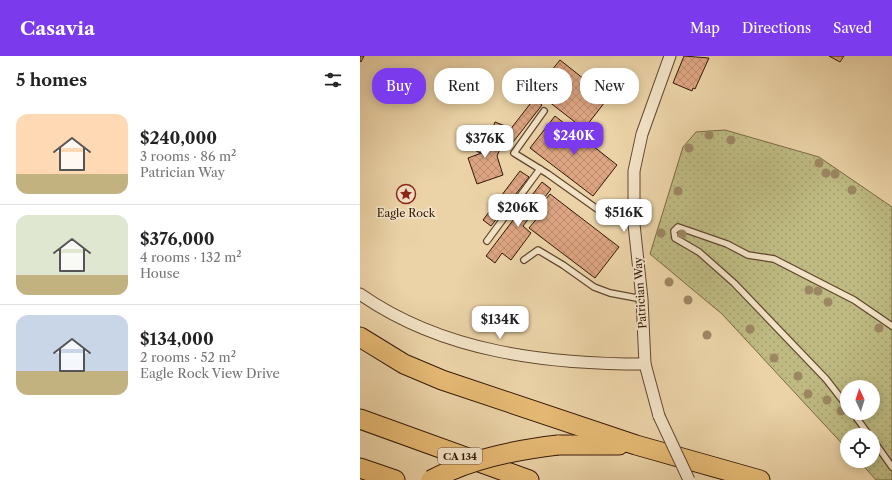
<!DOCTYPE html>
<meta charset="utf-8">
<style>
:root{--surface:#fff;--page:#f6f6f6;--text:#222;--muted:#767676;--line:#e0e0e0;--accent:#7c3aed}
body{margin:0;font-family:"Libre Caslon Text",serif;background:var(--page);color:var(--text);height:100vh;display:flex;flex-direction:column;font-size:15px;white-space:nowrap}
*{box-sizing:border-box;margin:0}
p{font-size:13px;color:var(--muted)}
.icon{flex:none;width:22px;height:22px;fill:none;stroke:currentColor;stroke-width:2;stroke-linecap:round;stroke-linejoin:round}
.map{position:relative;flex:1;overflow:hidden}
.side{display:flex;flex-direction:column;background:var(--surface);width:360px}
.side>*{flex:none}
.top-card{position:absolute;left:12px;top:12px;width:380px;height:36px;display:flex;gap:8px}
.needle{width:26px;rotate:356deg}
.buttons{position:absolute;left:480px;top:324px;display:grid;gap:8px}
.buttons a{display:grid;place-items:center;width:40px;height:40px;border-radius:50%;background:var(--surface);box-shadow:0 2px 10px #0003;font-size:20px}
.price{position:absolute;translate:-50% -34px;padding:0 9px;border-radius:8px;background:#fff;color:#222;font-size:13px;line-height:26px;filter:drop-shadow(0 1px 2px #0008)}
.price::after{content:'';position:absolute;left:50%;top:24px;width:12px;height:9px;margin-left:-6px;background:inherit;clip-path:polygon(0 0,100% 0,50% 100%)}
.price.on{background:var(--accent);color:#fff}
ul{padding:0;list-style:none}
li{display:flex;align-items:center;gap:12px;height:100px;padding:0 16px}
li+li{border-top:1px solid var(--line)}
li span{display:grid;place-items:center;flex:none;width:112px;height:80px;border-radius:12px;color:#555}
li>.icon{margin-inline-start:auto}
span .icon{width:48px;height:48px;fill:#fffc;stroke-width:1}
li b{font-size:17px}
h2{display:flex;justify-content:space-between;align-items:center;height:48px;padding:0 16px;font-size:17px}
.tag{padding:0 14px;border-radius:16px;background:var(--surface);box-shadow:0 2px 10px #0003;font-size:14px;line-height:36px}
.tag.on{background:var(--accent);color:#fff}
header{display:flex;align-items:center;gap:24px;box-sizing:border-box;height:56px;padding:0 20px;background:var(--accent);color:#fff}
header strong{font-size:19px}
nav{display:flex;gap:22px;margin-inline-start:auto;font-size:14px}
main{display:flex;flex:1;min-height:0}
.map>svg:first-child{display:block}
</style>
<header>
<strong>Casavia</strong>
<nav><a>Map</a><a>Directions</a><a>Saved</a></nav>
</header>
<main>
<section class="side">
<h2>5 homes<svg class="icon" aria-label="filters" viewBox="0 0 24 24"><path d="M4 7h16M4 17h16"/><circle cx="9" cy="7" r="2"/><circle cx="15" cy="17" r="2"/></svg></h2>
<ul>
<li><span style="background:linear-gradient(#ffd9b3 75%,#c2b280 0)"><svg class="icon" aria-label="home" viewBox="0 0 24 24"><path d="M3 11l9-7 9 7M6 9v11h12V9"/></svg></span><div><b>$240,000</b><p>3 rooms · 86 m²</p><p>Patrician Way</p></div></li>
<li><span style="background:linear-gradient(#dfe7d0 75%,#c2b280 0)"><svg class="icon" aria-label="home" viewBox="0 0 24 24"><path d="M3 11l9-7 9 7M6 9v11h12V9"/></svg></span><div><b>$376,000</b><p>4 rooms · 132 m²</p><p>House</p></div></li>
<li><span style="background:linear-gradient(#c9d6e8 70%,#c2b280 0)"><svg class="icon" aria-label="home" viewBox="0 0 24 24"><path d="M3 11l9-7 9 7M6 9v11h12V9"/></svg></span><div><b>$134,000</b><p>2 rooms · 52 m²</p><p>Eagle Rock View Drive</p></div></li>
</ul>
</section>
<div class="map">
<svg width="532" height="424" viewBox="0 0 532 424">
<defs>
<pattern id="grass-dots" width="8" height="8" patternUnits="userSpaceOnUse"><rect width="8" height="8" fill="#beba82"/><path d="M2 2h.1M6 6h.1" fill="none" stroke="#a49f6f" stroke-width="1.8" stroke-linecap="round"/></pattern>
<pattern id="building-cross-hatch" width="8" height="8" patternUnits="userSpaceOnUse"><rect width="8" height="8" fill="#dca481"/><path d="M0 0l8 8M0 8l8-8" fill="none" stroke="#bd8c6e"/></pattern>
</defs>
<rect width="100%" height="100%" fill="#ebd3a7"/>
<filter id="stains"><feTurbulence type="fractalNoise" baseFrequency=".005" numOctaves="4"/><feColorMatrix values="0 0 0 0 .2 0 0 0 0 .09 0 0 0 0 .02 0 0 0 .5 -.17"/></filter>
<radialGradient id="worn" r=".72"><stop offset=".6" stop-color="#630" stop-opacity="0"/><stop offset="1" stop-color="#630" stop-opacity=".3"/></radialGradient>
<path fill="url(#grass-dots)" stroke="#796944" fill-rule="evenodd" d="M 365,74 L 459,101 L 532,151 L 532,424 L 516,424 L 499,405 L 513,405 L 513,379 L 487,379 L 487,393 L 362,258 L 290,198 L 323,91 L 336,76 ZM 487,331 L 513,331 L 513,357 L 487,357 Z"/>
<g fill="url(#building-cross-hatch)" stroke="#341807">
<path d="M 0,0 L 4,0 L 1,6 L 0,5 Z"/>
<path d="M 324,0 L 349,2 L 335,33 L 333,32 L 332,35 L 313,27 Z"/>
<path d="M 469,0 L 484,0 L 480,6 Z"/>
<path d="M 200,4 L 248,42 L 224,73 L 175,35 Z"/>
<path d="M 174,43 L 182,49 L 150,90 L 142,84 Z"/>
<path d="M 195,60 L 257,109 L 233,140 L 170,92 Z"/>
<path d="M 135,66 L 145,70 L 142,78 L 132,74 Z"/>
<path d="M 120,74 L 131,79 L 129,83 L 141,91 L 137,100 L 143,119 L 117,128 L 108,102 L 127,95 L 122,94 L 120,97 L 111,92 Z"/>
<path d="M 160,115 L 169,121 L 131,170 L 123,164 Z"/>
<path d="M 182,126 L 191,133 L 163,170 L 171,177 L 151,204 L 142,197 L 135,207 L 126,200 Z"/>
<path d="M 190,138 L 259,191 L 235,222 L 169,172 L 179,160 L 175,157 Z"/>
</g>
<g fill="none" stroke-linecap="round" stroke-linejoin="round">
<g stroke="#62472f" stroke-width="8">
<g id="lane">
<path d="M 184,55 L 154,97 L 188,118 L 247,160 L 274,168"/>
<path d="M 127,185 L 180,113"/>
<path d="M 164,204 L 178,194 L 203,209 L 234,231 L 250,237 L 282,243"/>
<path d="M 487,350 L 466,323 L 374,227 L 339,196 L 315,182 L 314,175 L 318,171 L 367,188 L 388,199 L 414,203 L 494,244 L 532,270"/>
<path d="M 493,357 L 509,379"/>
<path d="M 513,384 L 532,411"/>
</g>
</g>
<g stroke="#62472f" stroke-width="13">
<g id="street">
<path d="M 0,238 C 83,296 186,308 285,308"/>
<path d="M 299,360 L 285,308 L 282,243 L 274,168 L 274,115 L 282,78 L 310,0"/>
</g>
</g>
<g stroke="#341807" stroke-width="21">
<g id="highway">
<path d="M 0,281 L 44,308 L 82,324 L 276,389 L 400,424"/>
<path d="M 0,363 L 169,424"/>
<path d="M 198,389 L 259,389"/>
<path d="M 0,412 L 35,424"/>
</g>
</g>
<use href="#lane" stroke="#f2e2c6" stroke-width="5.5"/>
<use href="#street" stroke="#f2e2c6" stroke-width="11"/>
<use href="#highway" stroke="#e6ba74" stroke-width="19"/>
<g stroke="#62472f" stroke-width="13" stroke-linecap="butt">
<path id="street-bridge" d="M 299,360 L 329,424"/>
</g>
<g stroke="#341807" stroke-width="21" stroke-linecap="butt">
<path id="highway-bridge" d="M 71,424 C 110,403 154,394 198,389"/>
</g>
<use href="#street-bridge" stroke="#f2e2c6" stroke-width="11"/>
<use href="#highway-bridge" stroke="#e6ba74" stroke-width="19"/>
</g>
<g fill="#9d8763">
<circle cx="349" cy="79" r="4.5"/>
<circle cx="371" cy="84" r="4.5"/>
<circle cx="329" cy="92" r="4.5"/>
<circle cx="459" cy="107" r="4.5"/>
<circle cx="466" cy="117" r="4.5"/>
<circle cx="475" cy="118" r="4.5"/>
<circle cx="492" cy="134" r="4.5"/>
<circle cx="318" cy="135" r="4.5"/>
<circle cx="301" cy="177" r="4.5"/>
<circle cx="322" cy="178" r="4.5"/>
<circle cx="309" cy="226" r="4.5"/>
<circle cx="449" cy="234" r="4.5"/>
<circle cx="458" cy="235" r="4.5"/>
<circle cx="328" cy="244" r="4.5"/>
<circle cx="468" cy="246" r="4.5"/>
<circle cx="519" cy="272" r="4.5"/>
<circle cx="390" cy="273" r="4.5"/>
<circle cx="347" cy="279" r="4.5"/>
<circle cx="414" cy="302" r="4.5"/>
<circle cx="438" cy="320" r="4.5"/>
<circle cx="448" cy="338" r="4.5"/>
<circle cx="467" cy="344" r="4.5"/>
<circle cx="481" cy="355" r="4.5"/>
</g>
<defs>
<g id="sight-ring" transform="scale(1)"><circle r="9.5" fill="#f2e2c6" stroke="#8f2418" stroke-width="1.5"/><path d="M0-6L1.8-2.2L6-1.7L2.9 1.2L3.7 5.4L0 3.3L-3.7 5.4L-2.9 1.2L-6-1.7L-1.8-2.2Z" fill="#8f2418"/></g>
</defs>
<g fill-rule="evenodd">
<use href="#sight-ring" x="46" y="138"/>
</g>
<g text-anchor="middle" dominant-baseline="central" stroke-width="3.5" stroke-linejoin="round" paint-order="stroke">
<rect fill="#f2e2c6" stroke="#6d5540" stroke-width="1" x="78" y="392" width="44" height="16" rx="3"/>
<g font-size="10" font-weight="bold" fill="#341807">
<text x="100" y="400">CA 134</text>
</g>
<g font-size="11" fill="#341807" stroke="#f2e2c6">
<text x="46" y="157">Eagle Rock</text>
</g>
<g font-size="11" fill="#341807" stroke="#f2e2c6">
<text transform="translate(280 237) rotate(-94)">Patrician Way</text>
</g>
</g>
<rect width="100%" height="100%" filter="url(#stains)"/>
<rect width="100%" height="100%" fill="url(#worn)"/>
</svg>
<div class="buttons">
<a><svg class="needle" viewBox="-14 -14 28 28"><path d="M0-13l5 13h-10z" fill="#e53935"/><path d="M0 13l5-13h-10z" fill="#767676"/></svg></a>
<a><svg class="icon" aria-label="locate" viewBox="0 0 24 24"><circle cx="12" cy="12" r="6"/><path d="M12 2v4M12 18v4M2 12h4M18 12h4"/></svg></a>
</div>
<b class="price on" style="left:214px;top:100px">$240K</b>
<b class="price" style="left:125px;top:103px">$376K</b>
<b class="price" style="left:158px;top:172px">$206K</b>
<b class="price" style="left:264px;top:177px">$516K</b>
<b class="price" style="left:140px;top:284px">$134K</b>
<div class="top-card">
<a class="tag on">Buy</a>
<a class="tag">Rent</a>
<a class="tag">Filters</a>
<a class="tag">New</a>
</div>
</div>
</main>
